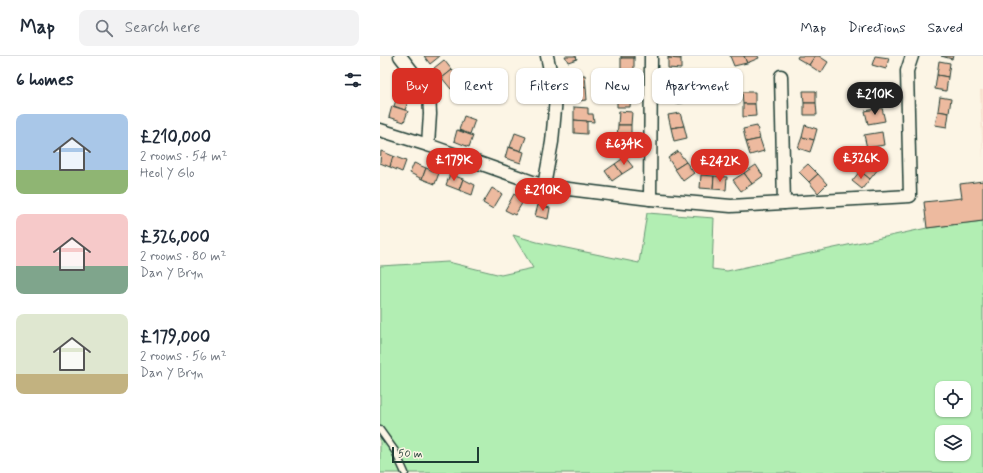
<!DOCTYPE html>
<meta charset="utf-8">
<style>
:root{--surface:#fff;--page:#f2f2f3;--text:#1f2937;--muted:#747a83;--line:#e0e1e3;--accent:#d93025}
body{margin:0;font-family:Mynerve,sans-serif;background:var(--page);color:var(--text);height:100vh;display:flex;flex-direction:column;font-size:15px;white-space:nowrap}
*{box-sizing:border-box;margin:0}
p{font-size:13px;color:var(--muted)}
.icon{flex:none;width:22px;height:22px;fill:none;stroke:currentColor;stroke-width:2;stroke-linecap:round;stroke-linejoin:round}
.map{position:relative;flex:1;overflow:hidden}
.side{display:flex;flex-direction:column;background:var(--surface);width:380px}
.side>*{flex:none}
.hud{position:absolute;left:12px;top:12px;width:380px;height:36px;display:flex;gap:8px}
.buttons{position:absolute;left:555px;top:325px;display:grid;gap:8px}
.buttons a{display:grid;place-items:center;width:36px;height:36px;border-radius:8px;background:var(--surface);box-shadow:0 1px 3px #0004;font-size:20px}
.scale{position:absolute;left:12px;bottom:10px;width:87px;box-sizing:border-box;padding-left:4px;border:2px solid #1f3d34;border-top:0;font-size:11px;line-height:14px;white-space:nowrap;color:#1f3d34;-webkit-text-stroke:3px #fcf5e5;paint-order:stroke}
.price{position:absolute;translate:-50% -34px;padding:0 9px;border-radius:14px;background:var(--accent);color:#fff;font-size:13px;line-height:26px;filter:drop-shadow(0 1px 2px #0008)}
.price::after{content:'';position:absolute;left:50%;top:24px;width:12px;height:9px;margin-left:-6px;background:inherit;clip-path:polygon(0 0,100% 0,50% 100%)}
.price.selected{background:#222;color:#fff}
ul{padding:0;list-style:none}
li{display:flex;align-items:center;gap:12px;height:100px;padding:0 16px}
li span{display:grid;place-items:center;flex:none;width:112px;height:80px;border-radius:8px;color:#555}
li>.icon{margin-inline-start:auto}
span .icon{width:48px;height:48px;fill:#fffc;stroke-width:1}
li b{font-size:17px}
h2{display:flex;justify-content:space-between;align-items:center;height:48px;padding:0 16px;font-size:17px}
.tag{padding:0 14px;border-radius:8px;background:var(--surface);box-shadow:0 1px 3px #0004;font-size:14px;line-height:36px}
.tag.selected{background:var(--accent);color:#fff}
header{display:flex;align-items:center;gap:24px;box-sizing:border-box;height:56px;padding:0 20px;background:var(--surface);border-bottom:1px solid var(--line)}
header strong{font-size:19px}
nav{display:flex;gap:22px;margin-inline-start:auto;font-size:14px}
.search{width:280px;height:36px;background:var(--page);display:flex;align-items:center;gap:10px;box-sizing:border-box;padding:0 14px;border-radius:8px;color:var(--muted);font-size:15px}
main{display:flex;flex:1;min-height:0}
.map>svg:first-child{display:block}
</style>
<header>
<strong>Map</strong>
<div class="search"><svg class="icon" aria-label="search" viewBox="0 0 24 24"><circle cx="10" cy="10" r="6"/><path d="M15 15l6 6"/></svg>Search here</div>
<nav><a>Map</a><a>Directions</a><a>Saved</a></nav>
</header>
<main>
<section class="side">
<h2>6 homes<svg class="icon" aria-label="filters" viewBox="0 0 24 24"><path d="M4 7h16M4 17h16"/><circle cx="9" cy="7" r="2"/><circle cx="15" cy="17" r="2"/></svg></h2>
<ul>
<li><span style="background:linear-gradient(#a9c7e8 70%,#8fb573 0)"><svg class="icon" aria-label="home" viewBox="0 0 24 24"><path d="M3 11l9-7 9 7M6 9v11h12V9"/></svg></span><div><b>£210,000</b><p>2 rooms · 54 m²</p><p>Heol Y Glo</p></div></li>
<li><span style="background:linear-gradient(#f6c9c9 65%,#7fa58c 0)"><svg class="icon" aria-label="home" viewBox="0 0 24 24"><path d="M3 11l9-7 9 7M6 9v11h12V9"/></svg></span><div><b>£326,000</b><p>2 rooms · 80 m²</p><p>Dan Y Bryn</p></div></li>
<li><span style="background:linear-gradient(#dfe7d0 75%,#c2b280 0)"><svg class="icon" aria-label="home" viewBox="0 0 24 24"><path d="M3 11l9-7 9 7M6 9v11h12V9"/></svg></span><div><b>£179,000</b><p>2 rooms · 56 m²</p><p>Dan Y Bryn</p></div></li>
</ul>
</section>
<div class="map">
<svg width="603" height="417" viewBox="0 0 603 417">
<rect width="100%" height="100%" fill="#fcf5e5"/>
<filter id="ink" filterUnits="userSpaceOnUse"><feTurbulence type="fractalNoise" baseFrequency=".025" numOctaves="2"/><feDisplacementMap in="SourceGraphic" scale="8" xChannelSelector="R" yChannelSelector="G"/><feConvolveMatrix kernelMatrix="1 2 1 2 8 2 1 2 1" color-interpolation-filters="sRGB"/></filter>
<g filter="url(#ink)">
<path fill="#f8e3d0" d="M 600,34 L 603,34 L 603,104 Z"/>
<path fill="#b2eeb3" stroke="#689674" fill-rule="evenodd" d="M 267,157 L 334,162 L 332,213 L 347,215 L 547,172 L 603,165 L 603,417 L 0,417 L 0,210 L 68,206 L 121,219 L 153,212 L 133,179 L 157,186 L 259,207 ZM 562,332 L 584,332 L 584,354 L 562,354 ZM 562,376 L 584,376 L 584,398 L 562,398 Z"/>
<g fill="#edba9f" stroke="#1f3d34">
<path d="M 44,0 L 60,0 L 50,8 Z"/>
<path d="M 185,0 L 196,0 L 197,3 L 188,6 Z"/>
<rect x="241" y="0" width="13" height="2"/>
<path d="M 288,0 L 301,0 L 301,3 L 288,2 Z"/>
<path d="M 350,0 L 364,0 L 367,7 L 354,10 Z"/>
<path d="M 364,0 L 378,0 L 379,2 L 367,7 Z"/>
<path d="M 418,0 L 435,0 L 429,9 L 417,2 Z"/>
<path d="M 435,0 L 439,0 L 448,6 L 441,17 L 429,9 Z"/>
<path d="M 495,0 L 509,2 L 506,13 L 492,9 Z"/>
<path d="M 561,0 L 573,0 L 572,3 Z"/>
<rect x="241" y="2" width="13" height="13"/>
<path d="M 288,2 L 301,3 L 301,13 L 288,12 Z"/>
<path d="M 64,4 L 72,14 L 62,22 L 54,12 Z"/>
<path d="M 559,5 L 570,7 L 568,21 L 557,19 Z"/>
<path d="M 72,14 L 81,24 L 71,33 L 62,22 Z"/>
<path d="M 192,19 L 205,19 L 206,31 L 193,32 Z"/>
<path d="M 557,19 L 568,21 L 566,35 L 555,33 Z"/>
<path d="M 307,20 L 311,33 L 292,37 L 290,23 Z"/>
<path d="M 238,24 L 251,25 L 251,38 L 237,38 Z"/>
<path d="M 502,28 L 505,41 L 488,44 L 485,31 Z"/>
<path d="M 206,31 L 207,44 L 194,45 L 193,32 Z"/>
<path d="M 305,34 L 308,46 L 295,48 L 292,37 Z"/>
<path d="M 423,35 L 436,35 L 436,47 L 424,47 Z"/>
<path d="M 19,36 L 30,40 L 25,54 L 14,50 Z"/>
<path d="M 362,36 L 375,36 L 375,48 L 363,48 Z"/>
<path d="M 237,38 L 251,38 L 250,51 L 237,51 Z"/>
<path d="M 560,41 L 571,43 L 569,57 L 558,55 Z"/>
<path d="M 424,47 L 436,47 L 437,59 L 424,59 Z"/>
<path d="M 363,48 L 375,48 L 376,60 L 363,61 Z"/>
<path d="M 12,50 L 28,55 L 24,66 L 9,61 Z"/>
<path d="M 194,51 L 208,52 L 208,58 L 213,58 L 214,66 L 194,64 Z"/>
<path d="M 502,52 L 505,65 L 488,68 L 485,55 Z"/>
<path d="M 239,55 L 252,56 L 251,69 L 238,69 Z"/>
<path d="M 558,55 L 569,57 L 567,71 L 555,69 Z"/>
<path d="M 300,57 L 304,70 L 291,72 L 288,59 Z"/>
<path d="M 84,60 L 95,64 L 90,78 L 79,74 Z"/>
<path d="M 194,64 L 207,65 L 207,78 L 194,77 Z"/>
<path d="M 238,69 L 251,69 L 251,83 L 237,82 Z"/>
<path d="M 425,69 L 437,73 L 434,84 L 422,81 Z"/>
<path d="M 304,70 L 307,82 L 294,85 L 291,72 Z"/>
<path d="M 377,70 L 380,83 L 366,86 L 363,73 Z"/>
<path d="M 77,74 L 93,80 L 89,91 L 74,85 Z"/>
<path d="M 502,76 L 504,89 L 487,92 L 484,79 Z"/>
<path d="M 135,77 L 146,81 L 141,95 L 130,91 Z"/>
<path d="M 422,81 L 434,84 L 430,96 L 418,92 Z"/>
<path d="M 380,83 L 384,95 L 370,99 L 366,86 Z"/>
<path d="M 128,91 L 144,96 L 141,107 L 125,102 Z"/>
<path d="M 1,95 L 13,100 L 10,111 L 0,107 Z"/>
<path d="M 298,95 L 306,106 L 295,113 L 288,102 Z"/>
<path d="M 13,100 L 26,105 L 22,116 L 10,111 Z"/>
<path d="M 245,101 L 253,111 L 242,118 L 235,108 Z"/>
<path d="M 489,104 L 499,112 L 490,123 L 480,115 Z"/>
<path d="M 306,106 L 314,117 L 303,125 L 295,113 Z"/>
<path d="M 34,107 L 46,112 L 42,123 L 30,117 Z"/>
<path d="M 235,108 L 242,118 L 232,125 L 225,115 Z"/>
<path d="M 428,108 L 438,118 L 429,126 L 419,116 Z"/>
<path d="M 376,109 L 383,120 L 372,128 L 364,117 Z"/>
<path d="M 46,112 L 59,117 L 55,128 L 42,123 Z"/>
<path d="M 480,115 L 490,123 L 482,133 L 472,125 Z"/>
<path d="M 364,117 L 372,128 L 361,135 L 353,124 Z"/>
<path d="M 70,118 L 83,123 L 79,134 L 66,129 Z"/>
<path d="M 438,118 L 447,128 L 438,137 L 429,126 Z"/>
<path d="M 321,119 L 334,120 L 333,133 L 320,132 Z"/>
<path d="M 334,120 L 347,121 L 346,134 L 333,133 Z"/>
<path d="M 83,123 L 95,129 L 92,139 L 79,134 Z"/>
<path d="M 603,125 L 603,165 L 547,172 L 544,146 L 582,142 L 580,128 Z"/>
<path d="M 112,132 L 122,138 L 113,153 L 103,147 Z"/>
<path d="M 134,138 L 144,144 L 135,159 L 125,154 Z"/>
<path d="M 158,149 L 170,152 L 168,163 L 155,160 Z"/>
</g>
<g fill="none" stroke-linecap="round" stroke-linejoin="round">
<g stroke="#1f3d34" stroke-width="9">
<path id="lane" d="M 0,374 L 15,395 L 25,417"/>
</g>
<g stroke="#1f3d34" stroke-width="15">
<g id="street">
<path d="M 20,0 L 49,37 L 50,58 L 48,89"/>
<path d="M 401,20 L 404,147"/>
<path d="M 0,74 L 48,89 L 164,130 L 270,143 L 351,150 L 530,140 L 527,15 L 532,0"/>
<path d="M 164,130 L 172,86 L 176,42 L 167,0"/>
<path d="M 270,143 L 271,0"/>
</g>
</g>
<use href="#lane" stroke="#fcf5e5" stroke-width="6"/>
<use href="#street" stroke="#fcf5e5" stroke-width="12"/>
</g>
</g>
</svg>
<div class="buttons">
<a><svg class="icon" aria-label="locate" viewBox="0 0 24 24"><circle cx="12" cy="12" r="6"/><path d="M12 2v4M12 18v4M2 12h4M18 12h4"/></svg></a>
<a><svg class="icon" aria-label="layers" viewBox="0 0 24 24"><path d="M12 4l9 5-9 5-9-5zM3 14l9 5 9-5"/></svg></a>
</div>
<div class="scale">50 m</div>
<b class="price selected" style="left:495px;top:60px">£210K</b>
<b class="price" style="left:244px;top:110px">£634K</b>
<b class="price" style="left:481px;top:124px">£326K</b>
<b class="price" style="left:74px;top:126px">£179K</b>
<b class="price" style="left:340px;top:127px">£242K</b>
<b class="price" style="left:163px;top:156px">£210K</b>
<div class="hud">
<a class="tag selected">Buy</a>
<a class="tag">Rent</a>
<a class="tag">Filters</a>
<a class="tag">New</a>
<a class="tag">Apartment</a>
</div>
</div>
</main>
